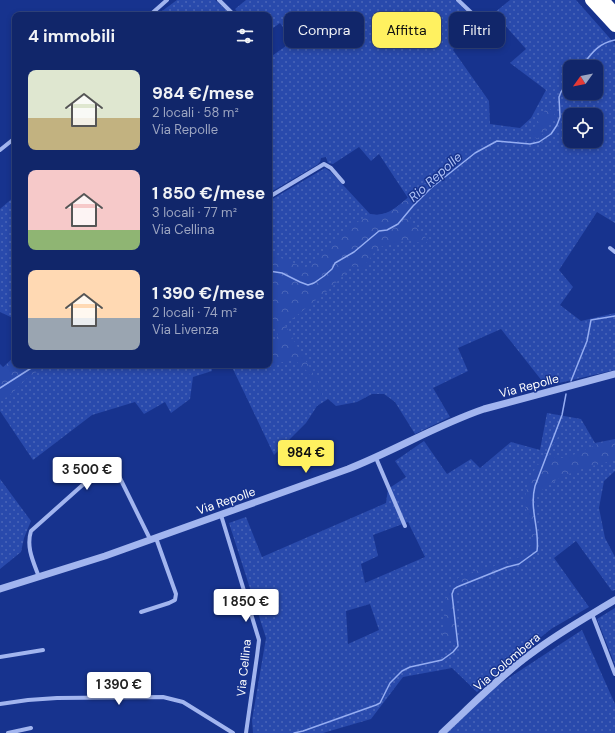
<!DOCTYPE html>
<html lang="it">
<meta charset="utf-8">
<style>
:root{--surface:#11266a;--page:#1a2e70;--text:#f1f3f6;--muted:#9ca5c1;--line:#30437e;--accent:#fff160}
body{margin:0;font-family:"DM Sans",sans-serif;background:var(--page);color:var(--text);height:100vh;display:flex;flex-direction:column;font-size:15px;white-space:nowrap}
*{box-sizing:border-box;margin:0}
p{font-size:13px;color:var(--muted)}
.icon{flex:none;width:22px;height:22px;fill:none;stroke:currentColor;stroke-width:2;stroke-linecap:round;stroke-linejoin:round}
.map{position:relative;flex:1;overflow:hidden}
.side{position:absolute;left:12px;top:12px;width:260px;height:356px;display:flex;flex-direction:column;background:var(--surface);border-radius:8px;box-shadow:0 2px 6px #0003,0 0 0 1px var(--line)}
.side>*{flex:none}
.top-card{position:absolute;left:284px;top:12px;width:271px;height:36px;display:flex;gap:8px}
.needle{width:26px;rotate:237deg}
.controls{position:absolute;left:563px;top:60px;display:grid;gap:8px}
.controls a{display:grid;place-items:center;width:40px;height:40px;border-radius:8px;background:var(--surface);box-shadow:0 2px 6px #0003,0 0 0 1px var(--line);font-size:20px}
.price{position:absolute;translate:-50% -34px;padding:0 9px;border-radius:4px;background:#fff;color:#222;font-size:13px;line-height:26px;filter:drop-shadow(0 1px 2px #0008)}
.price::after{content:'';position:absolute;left:50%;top:24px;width:12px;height:9px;margin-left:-6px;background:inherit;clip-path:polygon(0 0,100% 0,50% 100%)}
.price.on{background:var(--accent);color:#111}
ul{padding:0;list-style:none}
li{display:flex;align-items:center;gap:12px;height:100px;padding:0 16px}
li span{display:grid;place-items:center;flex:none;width:112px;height:80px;border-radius:8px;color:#555}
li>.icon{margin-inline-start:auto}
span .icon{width:48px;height:48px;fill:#fffc;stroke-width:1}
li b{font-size:17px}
h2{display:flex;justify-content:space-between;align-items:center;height:48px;padding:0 16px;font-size:17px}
.chip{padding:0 14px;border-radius:8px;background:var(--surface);box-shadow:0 2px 6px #0003,0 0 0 1px var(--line);font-size:14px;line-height:36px}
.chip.on{background:var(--accent);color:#111}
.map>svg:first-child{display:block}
</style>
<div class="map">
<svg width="615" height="733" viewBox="0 0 615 733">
<defs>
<pattern id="grass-dots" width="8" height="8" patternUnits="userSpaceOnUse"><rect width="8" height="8" fill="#294aac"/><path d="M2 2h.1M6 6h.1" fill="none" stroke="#4965b8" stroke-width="1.8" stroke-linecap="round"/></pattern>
<pattern id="forest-crowns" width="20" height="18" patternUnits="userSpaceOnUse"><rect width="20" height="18" fill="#294aac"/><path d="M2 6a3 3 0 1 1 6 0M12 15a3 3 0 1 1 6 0" fill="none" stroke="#4965b8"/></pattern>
</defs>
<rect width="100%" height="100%" fill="#17338e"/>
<g fill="url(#grass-dots)" fill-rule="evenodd">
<path d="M 177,0 L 215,0 L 231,15 L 165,15 L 162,11 Z"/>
<path d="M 246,0 L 455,0 L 475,20 L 475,25 L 453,50 L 489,101 L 490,124 L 520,128 L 531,118 L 546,90 L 510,63 L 526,49 L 494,13 L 510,0 L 576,0 L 615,44 L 615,223 L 597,212 L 559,270 L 573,287 L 560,305 L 581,321 L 615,313 L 615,370 L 546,386 L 501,329 L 458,348 L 468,371 L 433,388 L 450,417 L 415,434 L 395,402 L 384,394 L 372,394 L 357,402 L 336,406 L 328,399 L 317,406 L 306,423 L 274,455 L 232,367 L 232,365 L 269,365 L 269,201 L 325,168 L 331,172 L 370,214 C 386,218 396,207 408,198 L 379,154 L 371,161 L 359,147 L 333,164 L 328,163 L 326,157 L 321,158 L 320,162 L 317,165 L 269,193 L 269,58 L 293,41 L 280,23 L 269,31 L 269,15 L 240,15 L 235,9 ZM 570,67 L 596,67 L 596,93 L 570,93 ZM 570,115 L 596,115 L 596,141 L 570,141 Z"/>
<path d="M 15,196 L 15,319 L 0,312 L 0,209 Z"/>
<path d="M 0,364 L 4,368 L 15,365 L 212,365 L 212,371 L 193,377 L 190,399 L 171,413 L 165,402 L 144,414 L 135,402 L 92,415 L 33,460 L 0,411 Z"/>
<path d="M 547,413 L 581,419 L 595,443 L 615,439 L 615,471 L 604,481 L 599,508 L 605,538 L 615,557 L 615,590 L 612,591 L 576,541 L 554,558 L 589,607 L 551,629 L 497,673 L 477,692 L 452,668 L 403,677 L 371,719 L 323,733 L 253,733 L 252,720 L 266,638 L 229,523 L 246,517 L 262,557 L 386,503 L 388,489 L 406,477 L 395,461 L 424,441 L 447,474 L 471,459 L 480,468 L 511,442 L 540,450 ZM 408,522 L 425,557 L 365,583 L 361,564 L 378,556 L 373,535 ZM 370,604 L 379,630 L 348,644 L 346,611 Z"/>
<path d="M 0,479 L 31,521 L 24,538 L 21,552 L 0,569 Z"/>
<path d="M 615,608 L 615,665 L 597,619 Z"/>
<path d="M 582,630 L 615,704 L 615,733 L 447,733 L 492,689 Z"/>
</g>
<g fill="url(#forest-crowns)">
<path d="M 547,107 L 555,113 C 550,124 546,132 537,139 L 530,134 Z"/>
<path d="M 440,174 L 450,176 L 409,212 L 411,222 L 428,240 L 425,244 L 409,240 L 385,245 L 377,249 L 362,269 L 352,266 L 332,287 L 285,325 L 322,389 L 322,397 L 308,372 L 294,359 L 268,366 L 261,367 L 261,365 L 269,365 L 269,347 L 276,340 L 278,335 L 276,329 L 269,315 L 269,253 L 305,268 L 353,225 L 370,214 L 377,215 L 391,212 L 433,176 Z"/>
<path d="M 15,356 L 15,365 L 49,365 L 28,377 L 8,397 L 0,399 L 0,370 Z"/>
<path d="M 562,423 L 559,435 L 547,455 C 550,456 554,457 557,458 C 576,459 594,440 615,441 L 615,460 C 584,468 555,474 533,499 C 533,517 539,534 537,551 L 514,565 L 457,587 L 454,615 L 457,642 L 442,638 L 446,594 L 454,589 L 458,578 C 464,576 469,573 475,571 C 492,566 514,564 527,551 C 538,540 525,514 525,500 C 526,482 538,461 549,448 L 549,440 L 554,436 L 558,425 Z"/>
</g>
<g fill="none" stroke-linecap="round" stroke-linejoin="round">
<g stroke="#95adf2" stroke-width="1.5">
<path d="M 581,67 C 591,54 598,43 615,40"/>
<path d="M 269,271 L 282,273 L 300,282 L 308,285 L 314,283 L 324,276 L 332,269 L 335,263 L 354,252 L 379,231 L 387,230 L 398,224 L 413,206 L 431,188 L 475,153 L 497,141 L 530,144 L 539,142 L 551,134 L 557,125 L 560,117 L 559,97 L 561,92 L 570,81"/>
<path d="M 571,381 L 587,341 L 591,320 L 615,316"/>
<path d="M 0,388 L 36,365"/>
<path d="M 294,733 L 303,731 L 376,705 L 380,703 L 390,683 L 402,671 L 410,667 L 442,660 L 453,652 L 458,646 L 452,594 L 454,589 L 457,587 L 507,567 L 519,564 L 537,551 C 540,529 529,510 535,486 L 562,415 L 566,394"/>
</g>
<g stroke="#a2b5ef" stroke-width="4">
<path d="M 219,0 L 234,15"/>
<path d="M 458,0 L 479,20"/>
<path d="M 150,15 L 167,0"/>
<path d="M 0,150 L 15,138"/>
<path d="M 269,197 L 324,164 L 331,168 L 343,182"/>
<path d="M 610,248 L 615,252"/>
<path d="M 376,458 L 405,526"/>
<path d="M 221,515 L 259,640 L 257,656 L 246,733"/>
<path d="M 39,577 C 33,561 26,547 31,531 L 105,465 L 111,464 L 115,468 L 150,539"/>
<path d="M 141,612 L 169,603 L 175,600 L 176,594 L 156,538"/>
<path d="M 592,614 L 615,674"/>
<path d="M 0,657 L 43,650"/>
<path d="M 0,704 L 28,700 L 57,698 L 163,697 L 183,702 L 233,733"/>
<path d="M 8,733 L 31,728"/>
</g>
<g stroke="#a2b5ef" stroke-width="7">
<path d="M 0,589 L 105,556 L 348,469 C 394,451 437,425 484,409 L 615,374"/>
<path d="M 442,733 C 471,706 500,676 532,653 C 558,633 587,617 615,600"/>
</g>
<g stroke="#fff" stroke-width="12">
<path d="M 591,0 L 615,26"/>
<path d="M 603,0 L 615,13"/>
</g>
</g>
<g text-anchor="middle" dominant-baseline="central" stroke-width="3" stroke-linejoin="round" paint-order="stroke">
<g font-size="12" fill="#fff" stroke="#17338e">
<text transform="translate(529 386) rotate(-15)">Via Repolle</text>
<text transform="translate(226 501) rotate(-19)">Via Repolle</text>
<text transform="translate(507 662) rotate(-40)">Via Colombera</text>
<text transform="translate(244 668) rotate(-84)">Via Cellina</text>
</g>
<g font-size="13" font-style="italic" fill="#aec1f6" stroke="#17338e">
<text transform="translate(435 177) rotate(-42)">Rio Repolle</text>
</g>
</g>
</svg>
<div class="controls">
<a><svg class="needle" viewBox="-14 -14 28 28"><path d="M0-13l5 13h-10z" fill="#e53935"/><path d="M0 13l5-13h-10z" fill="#9ca5c1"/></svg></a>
<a><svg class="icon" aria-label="locate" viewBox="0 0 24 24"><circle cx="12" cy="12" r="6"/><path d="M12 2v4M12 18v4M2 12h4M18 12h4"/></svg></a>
</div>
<b class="price on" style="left:306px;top:474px">984 €</b>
<b class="price" style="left:87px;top:491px">3 500 €</b>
<b class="price" style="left:246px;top:623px">1 850 €</b>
<b class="price" style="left:119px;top:706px">1 390 €</b>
<div class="top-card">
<a class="chip">Compra</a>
<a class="chip on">Affitta</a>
<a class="chip">Filtri</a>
</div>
<section class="side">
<h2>4 immobili<svg class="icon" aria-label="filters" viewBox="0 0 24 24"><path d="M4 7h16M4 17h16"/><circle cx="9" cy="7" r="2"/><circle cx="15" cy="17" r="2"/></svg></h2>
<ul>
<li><span style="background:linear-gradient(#dfe7d0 60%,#c2b280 0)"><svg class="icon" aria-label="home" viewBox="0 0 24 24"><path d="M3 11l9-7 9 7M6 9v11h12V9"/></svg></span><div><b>984 €/mese</b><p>2 locali · 58 m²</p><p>Via Repolle</p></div></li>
<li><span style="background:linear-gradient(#f6c9c9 75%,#8fb573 0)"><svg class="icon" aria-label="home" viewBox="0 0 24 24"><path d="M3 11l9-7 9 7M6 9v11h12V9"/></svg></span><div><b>1 850 €/mese</b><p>3 locali · 77 m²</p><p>Via Cellina</p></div></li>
<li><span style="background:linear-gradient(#ffd9b3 60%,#9aa5b1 0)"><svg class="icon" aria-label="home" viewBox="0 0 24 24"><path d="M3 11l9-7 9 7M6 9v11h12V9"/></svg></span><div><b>1 390 €/mese</b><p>2 locali · 74 m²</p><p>Via Livenza</p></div></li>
</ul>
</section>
</div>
